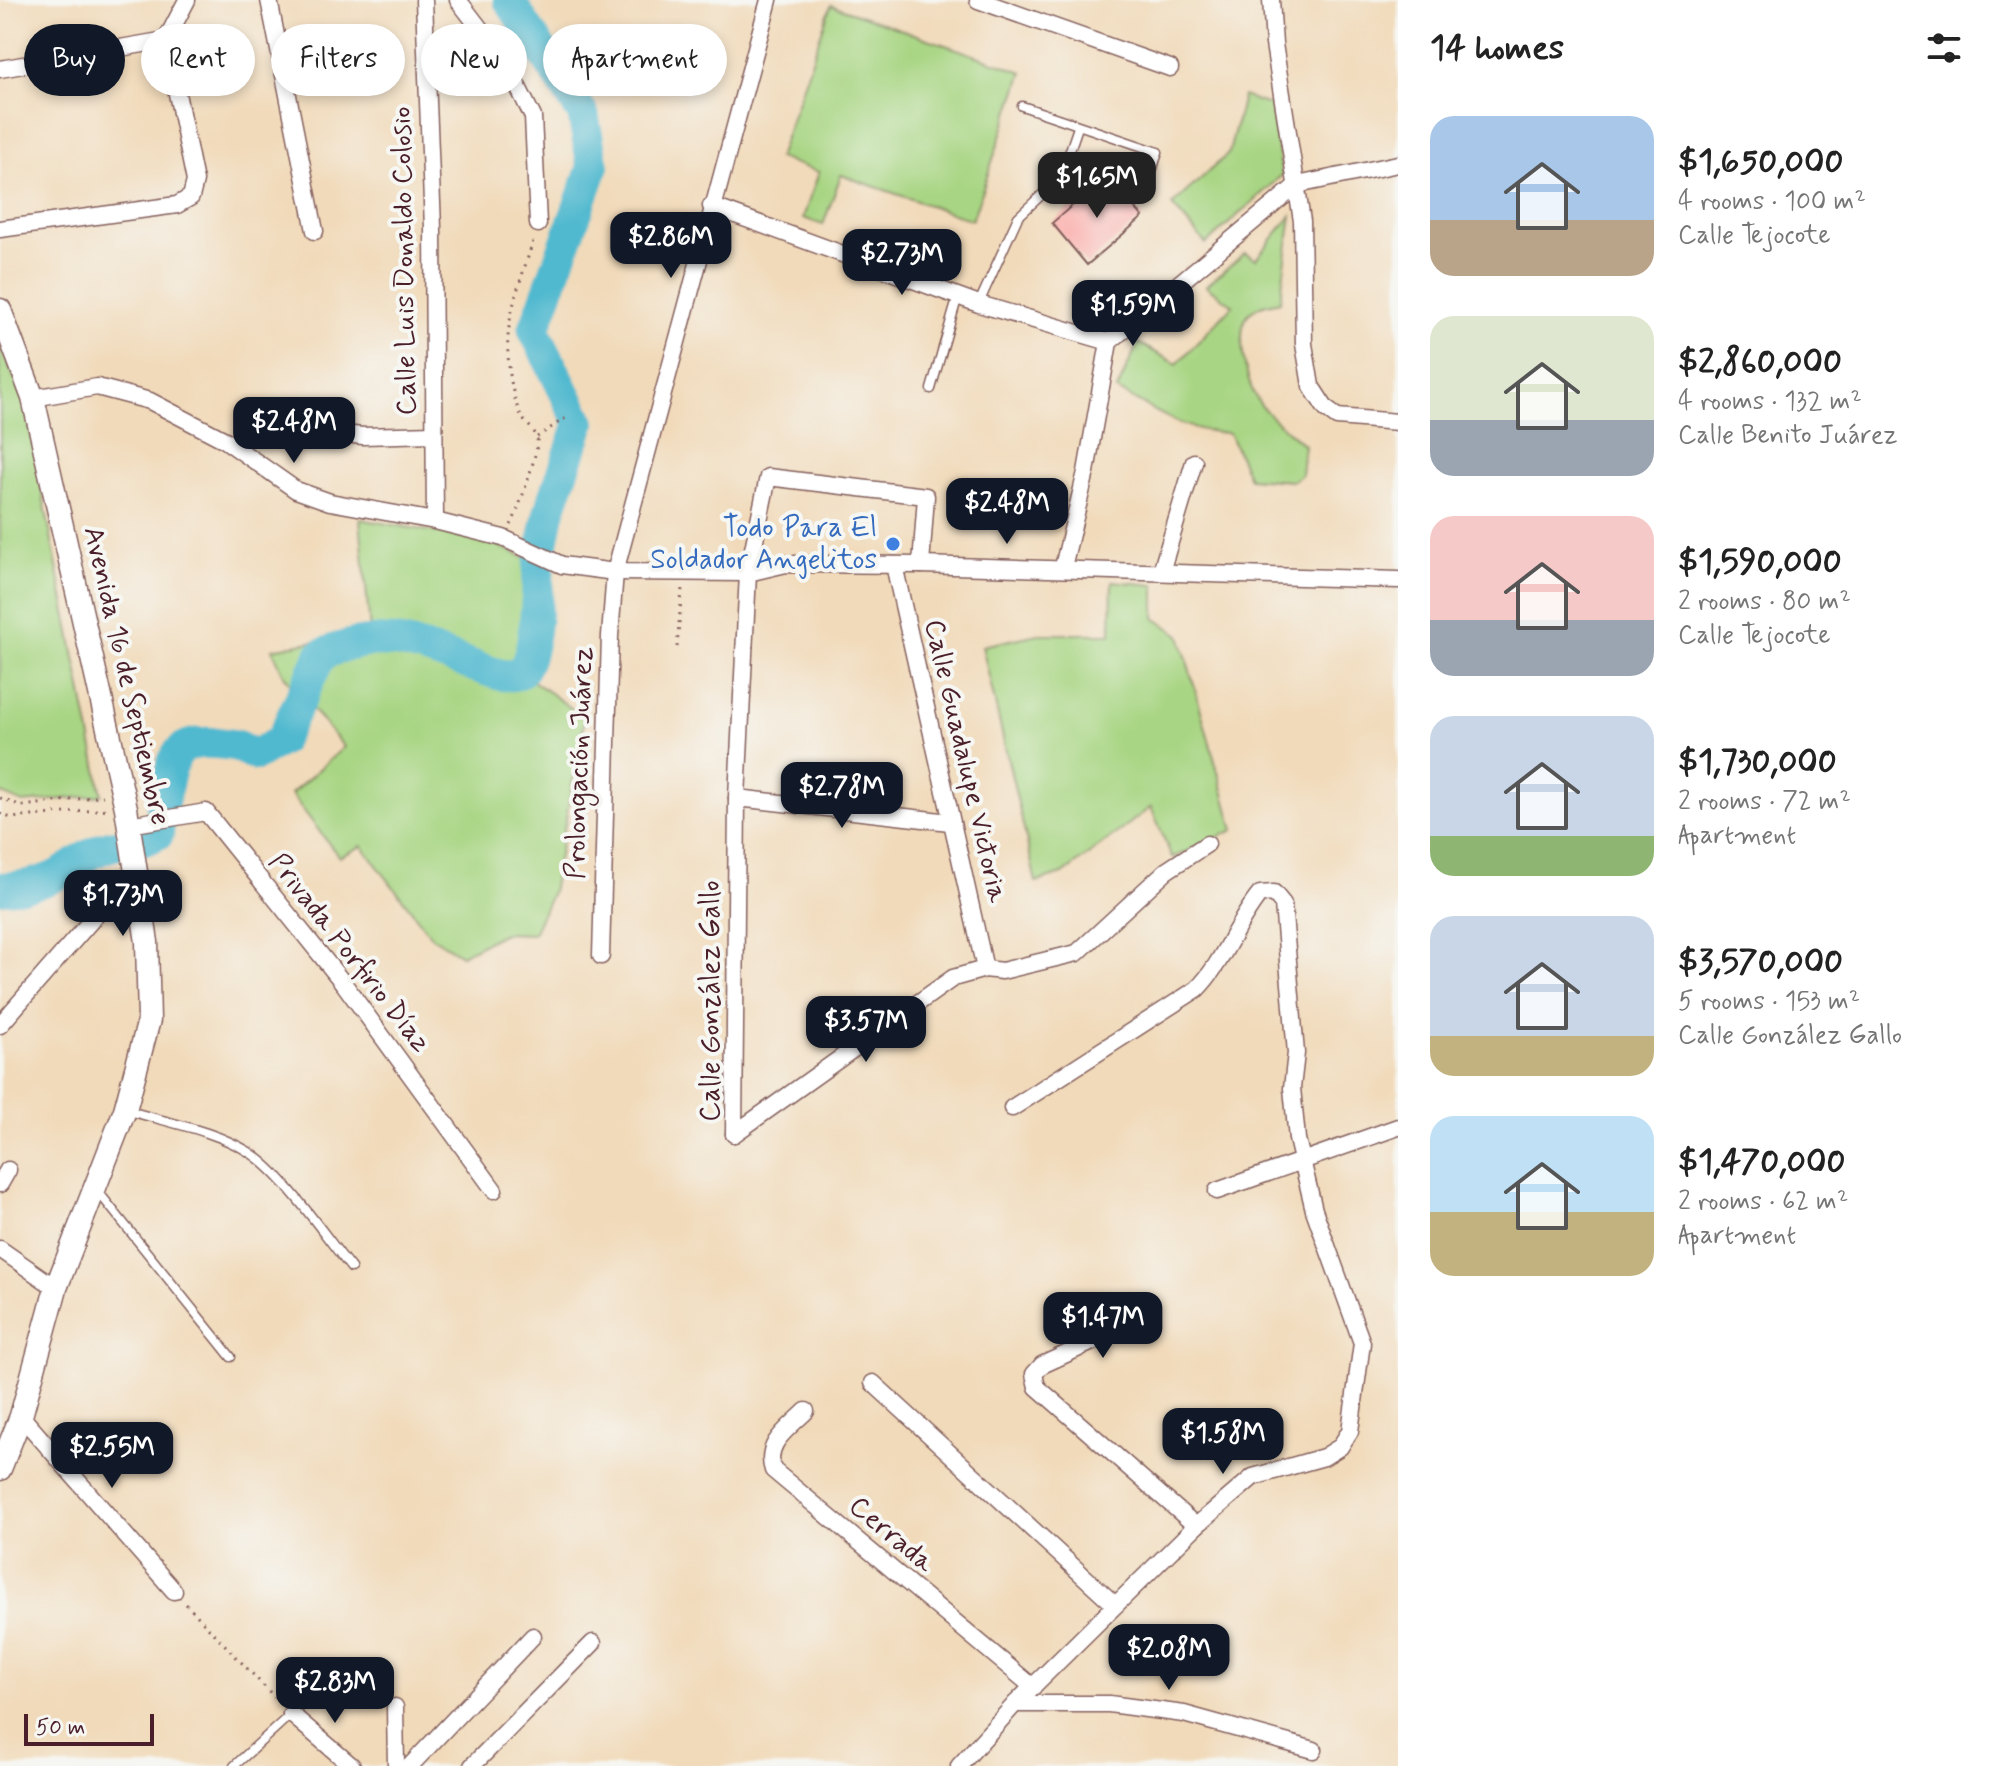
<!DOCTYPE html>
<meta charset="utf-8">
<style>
:root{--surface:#fff;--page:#f6f6f6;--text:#222;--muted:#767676;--accent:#111827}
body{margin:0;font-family:Mynerve,sans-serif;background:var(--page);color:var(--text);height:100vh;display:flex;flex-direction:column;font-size:30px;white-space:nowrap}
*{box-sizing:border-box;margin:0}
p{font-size:26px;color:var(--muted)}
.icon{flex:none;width:44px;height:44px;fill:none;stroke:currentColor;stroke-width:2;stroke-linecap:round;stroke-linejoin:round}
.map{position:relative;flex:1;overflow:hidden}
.drawer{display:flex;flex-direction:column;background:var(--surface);width:600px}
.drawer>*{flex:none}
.top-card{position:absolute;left:24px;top:24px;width:760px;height:72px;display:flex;gap:16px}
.scale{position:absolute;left:24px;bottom:20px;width:130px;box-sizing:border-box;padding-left:8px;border:4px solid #4a1f2b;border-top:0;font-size:22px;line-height:28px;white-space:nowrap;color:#4a1f2b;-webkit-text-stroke:6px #f6f6f2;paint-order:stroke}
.price{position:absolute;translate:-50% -68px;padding:0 18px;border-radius:16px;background:var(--accent);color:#fff;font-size:26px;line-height:52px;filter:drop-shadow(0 2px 4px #0008)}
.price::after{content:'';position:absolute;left:50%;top:48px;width:24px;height:18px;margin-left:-12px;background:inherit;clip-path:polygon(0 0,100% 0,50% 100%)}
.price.current{background:#222;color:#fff}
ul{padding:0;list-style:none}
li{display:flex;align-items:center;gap:24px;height:200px;padding:0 32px}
li span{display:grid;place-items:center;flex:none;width:224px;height:160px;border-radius:24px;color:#555}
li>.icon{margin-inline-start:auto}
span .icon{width:96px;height:96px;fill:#fffc;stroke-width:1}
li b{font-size:34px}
h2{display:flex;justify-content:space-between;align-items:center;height:96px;padding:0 32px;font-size:34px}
.pill{padding:0 28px;border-radius:36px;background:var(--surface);box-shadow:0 4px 12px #0003;font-size:28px;line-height:72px}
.pill.current{background:var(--accent);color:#fff}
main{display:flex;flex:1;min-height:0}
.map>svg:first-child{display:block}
</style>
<main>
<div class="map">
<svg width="1398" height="1766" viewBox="0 0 1398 1766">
<rect width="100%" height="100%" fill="#f6f6f2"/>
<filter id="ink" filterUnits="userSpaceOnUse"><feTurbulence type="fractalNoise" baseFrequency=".0125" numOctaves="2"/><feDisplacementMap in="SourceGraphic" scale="16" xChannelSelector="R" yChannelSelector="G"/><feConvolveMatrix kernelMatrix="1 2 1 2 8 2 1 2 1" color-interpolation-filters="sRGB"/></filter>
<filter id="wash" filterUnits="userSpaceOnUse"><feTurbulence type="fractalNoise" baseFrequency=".006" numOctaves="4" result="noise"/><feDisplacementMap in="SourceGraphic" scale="32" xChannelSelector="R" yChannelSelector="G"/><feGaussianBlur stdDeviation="1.8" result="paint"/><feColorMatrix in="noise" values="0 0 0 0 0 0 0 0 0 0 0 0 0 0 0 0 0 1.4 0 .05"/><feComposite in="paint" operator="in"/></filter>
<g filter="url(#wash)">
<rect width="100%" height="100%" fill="#f1daba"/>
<g fill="#a8d583" stroke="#797a57" stroke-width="2">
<path d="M 831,5 L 1023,72 L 972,220 L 841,175 L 823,225 L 803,218 L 819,172 L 778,158 Z"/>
<path d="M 1243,96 L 1271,106 L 1282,175 L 1206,244 L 1172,205 L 1229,153 Z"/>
<path d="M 1292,215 L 1280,301 C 1271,303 1257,305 1251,311 C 1233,327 1246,384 1258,401 C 1269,418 1289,431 1304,445 L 1301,475 L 1292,481 L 1249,478 L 1229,433 C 1186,433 1154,410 1117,390 L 1138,343 L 1177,364 L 1233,305 L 1206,286 L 1245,253 L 1256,259 Z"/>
<path d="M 0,347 L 24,399 L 102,795 L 23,803 L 0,793 Z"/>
<path d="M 360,519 L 490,542 L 548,568 L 529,678 L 585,718 L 552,892 L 533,934 L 504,933 L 461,955 L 432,937 L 362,846 L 339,857 L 291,794 L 344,747 L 285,677 L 272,649 L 370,631 Z"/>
<path d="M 1112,581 L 1155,585 L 1155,618 L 1180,635 L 1234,830 L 1172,858 L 1151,807 L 1063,874 L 1036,882 L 982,646 L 1038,634 L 1111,634 Z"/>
</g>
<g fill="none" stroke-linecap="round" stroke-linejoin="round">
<g stroke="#51b9cf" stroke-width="32">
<path d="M 509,0 L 583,114 L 593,167 L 534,330 L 580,423 L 549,513 L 543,543"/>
<path d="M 162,806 C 175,755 168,736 233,745 C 242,746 246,753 256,755 L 281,740 L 321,655 C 392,622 435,656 501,675 C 508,675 514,677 520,672 C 537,657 537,588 539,564"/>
<path d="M 148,839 L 158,834 L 159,821"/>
<path d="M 0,888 C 22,887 43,884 63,872 C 80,862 94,849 114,845"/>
</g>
</g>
<g id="blocks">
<path fill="#fbaaa7" d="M 1107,175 L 1143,217 L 1087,265 L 1052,223 Z"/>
</g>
</g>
<g filter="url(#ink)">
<use href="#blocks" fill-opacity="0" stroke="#84605d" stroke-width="2"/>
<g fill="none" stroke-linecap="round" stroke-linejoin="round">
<g stroke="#84605d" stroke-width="11">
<g id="lane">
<path d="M 1022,106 L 1158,152 L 1147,187 L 1066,162"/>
<path d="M 979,303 L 1018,217 L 1050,187 L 1066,162 L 1078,127"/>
<path d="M 931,389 L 958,296"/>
<path d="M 126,1110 C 165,1122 214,1130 249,1152 C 284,1174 324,1235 351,1268"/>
<path d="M 96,1189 L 231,1357"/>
<path d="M 234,1766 L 291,1714"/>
</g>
</g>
<g stroke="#84605d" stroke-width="19">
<g id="street">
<path d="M 269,0 L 315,231"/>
<path d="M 424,0 L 433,228 L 435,521"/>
<path d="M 458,0 L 505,61 L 533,117 L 538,224"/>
<path d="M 978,0 L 1170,68"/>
<path d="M 1271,0 L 1274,44 L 1302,221 L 1304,344 L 1311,386 L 1326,409 L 1337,417 L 1398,422"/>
<path d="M 0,69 L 166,40"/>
<path d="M 711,206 L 979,304 L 1109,342"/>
<path d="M 0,229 L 177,205 L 191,197 L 195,181 L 166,40 L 187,0"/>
<path d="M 33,398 L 97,387 L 150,401 L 225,440 L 296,490 L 330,502 L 435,521 L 503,538 L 562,565 L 615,572 L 748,573 L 786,564 L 921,565 L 1398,580"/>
<path d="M 332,433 L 363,436 L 433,434"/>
<path d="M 894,565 L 985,969"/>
<path d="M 1063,567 L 1086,472 L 1109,342 L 1297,185 L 1398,164"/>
<path d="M 1161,572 L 1194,462"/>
<path d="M 737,798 L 950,822"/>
<path d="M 129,825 L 206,812 L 344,984 L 494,1190"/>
<path d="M 601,956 L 610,636 L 615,572 L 769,0"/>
<path d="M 0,1025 L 137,868"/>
<path d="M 734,1134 L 737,798 L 748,573 L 768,477 L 926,496 L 921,565"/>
<path d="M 734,1134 L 953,978 L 985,969 L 1002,971 L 1077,953 L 1166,871 L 1207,844"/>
<path d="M 0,1184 L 8,1170"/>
<path d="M 1217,1191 L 1398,1127"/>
<path d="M 0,1249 L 56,1288"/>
<path d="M 1149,1316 L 1042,1365 L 1034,1374 L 1037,1387 L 1196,1526"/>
<path d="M 873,1383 L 1114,1604"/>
<path d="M 806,1411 C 788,1429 764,1443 773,1470 L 1033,1687"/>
<path d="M 21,1416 L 174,1591"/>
<path d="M 1015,1704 L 1109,1704 L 1184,1714 L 1314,1750"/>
<path d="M 395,1707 L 396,1766"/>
<path d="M 291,1714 L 352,1766"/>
<path d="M 410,1766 L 533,1636"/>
<path d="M 472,1766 L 593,1643"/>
<path d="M 959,1766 L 1015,1704 L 1196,1526 L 1253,1477 L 1324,1457 L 1340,1447 L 1350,1431 L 1362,1343 L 1314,1210 L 1297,1139 L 1292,1088 L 1296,1053 L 1283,904 L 1274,893 L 1260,894 C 1235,924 1224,962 1197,989 L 1012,1108"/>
</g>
</g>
<g stroke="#84605d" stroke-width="25">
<path id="secondary" d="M 0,310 L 33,398 L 126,808 L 147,942 L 149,1020 L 125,1110 L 56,1288 L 21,1416 L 0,1469"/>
</g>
<g stroke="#84605d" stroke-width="3" stroke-dasharray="2 6" stroke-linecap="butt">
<path d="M 537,437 L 567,417"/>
<path d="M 511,525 C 517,515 540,447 537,439 C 535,430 528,426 523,419 C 513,403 509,372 508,354 C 505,317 523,275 533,241"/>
<path d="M 677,647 L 682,588"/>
<path d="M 0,798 L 22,806 L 103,796"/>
<path d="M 0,814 L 11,818 L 107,809"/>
<path d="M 186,1604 L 280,1703"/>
</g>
<use href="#lane" stroke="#fff" stroke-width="8"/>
<use href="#street" stroke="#fff" stroke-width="16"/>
<use href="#secondary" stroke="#fff" stroke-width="22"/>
</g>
</g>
<circle fill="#3f7fe0" stroke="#f6f6f2" stroke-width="3" cx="893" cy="544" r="8"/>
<g text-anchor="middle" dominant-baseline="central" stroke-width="8" stroke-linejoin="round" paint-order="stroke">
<g font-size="28" fill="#4a1f2b" stroke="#f6f6f2">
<text transform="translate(405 261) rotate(-91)">Calle Luis Donaldo Colosio</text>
<text transform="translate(126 676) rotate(77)">Avenida 16 de Septiembre</text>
<text transform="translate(965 761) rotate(77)">Calle Guadalupe Victoria</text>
<text transform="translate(580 763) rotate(-88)">Prolongación Juárez</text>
<text transform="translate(349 953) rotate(52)">Privada Porfirio Díaz</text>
<text transform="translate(711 1001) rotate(-90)">Calle González Gallo</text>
<text transform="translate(891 1535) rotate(40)">Cerrada</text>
</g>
<g font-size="28" fill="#366cbe" stroke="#f6f6f2" text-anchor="end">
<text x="877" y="528">Todo Para El<tspan x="877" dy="32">Soldador Angelitos</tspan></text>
</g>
</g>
</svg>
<div class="scale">50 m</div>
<b class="price current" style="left:1097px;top:220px">$1.65M</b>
<b class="price" style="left:671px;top:280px">$2.86M</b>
<b class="price" style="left:902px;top:297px">$2.73M</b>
<b class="price" style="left:1133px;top:348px">$1.59M</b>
<b class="price" style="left:294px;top:465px">$2.48M</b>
<b class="price" style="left:1007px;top:546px">$2.48M</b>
<b class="price" style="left:842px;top:830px">$2.78M</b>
<b class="price" style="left:123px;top:938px">$1.73M</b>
<b class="price" style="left:866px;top:1064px">$3.57M</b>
<b class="price" style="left:1103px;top:1360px">$1.47M</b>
<b class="price" style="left:1223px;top:1476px">$1.58M</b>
<b class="price" style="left:112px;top:1490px">$2.55M</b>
<b class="price" style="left:1169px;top:1692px">$2.08M</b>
<b class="price" style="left:335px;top:1725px">$2.83M</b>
<div class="top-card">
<a class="pill current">Buy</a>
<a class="pill">Rent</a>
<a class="pill">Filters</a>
<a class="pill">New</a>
<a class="pill">Apartment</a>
</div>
</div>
<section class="drawer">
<h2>14 homes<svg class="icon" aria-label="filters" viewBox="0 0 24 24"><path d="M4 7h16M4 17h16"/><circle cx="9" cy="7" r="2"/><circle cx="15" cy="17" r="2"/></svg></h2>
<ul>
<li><span style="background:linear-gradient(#a9c7e8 65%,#b9a48a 0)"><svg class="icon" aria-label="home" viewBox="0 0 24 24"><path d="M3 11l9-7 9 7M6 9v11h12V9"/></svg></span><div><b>$1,650,000</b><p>4 rooms · 100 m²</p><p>Calle Tejocote</p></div></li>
<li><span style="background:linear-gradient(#dfe7d0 65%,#9aa5b1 0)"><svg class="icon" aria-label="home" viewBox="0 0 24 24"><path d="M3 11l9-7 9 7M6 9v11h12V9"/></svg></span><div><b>$2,860,000</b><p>4 rooms · 132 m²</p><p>Calle Benito Juárez</p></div></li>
<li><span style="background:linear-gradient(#f6c9c9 65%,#9aa5b1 0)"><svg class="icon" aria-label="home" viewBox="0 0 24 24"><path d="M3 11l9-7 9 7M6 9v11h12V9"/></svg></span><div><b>$1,590,000</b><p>2 rooms · 80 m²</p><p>Calle Tejocote</p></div></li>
<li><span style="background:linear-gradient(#c9d6e8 75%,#8fb573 0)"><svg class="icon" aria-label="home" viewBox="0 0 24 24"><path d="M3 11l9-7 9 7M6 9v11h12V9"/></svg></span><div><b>$1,730,000</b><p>2 rooms · 72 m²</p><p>Apartment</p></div></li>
<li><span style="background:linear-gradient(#c9d6e8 75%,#c2b280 0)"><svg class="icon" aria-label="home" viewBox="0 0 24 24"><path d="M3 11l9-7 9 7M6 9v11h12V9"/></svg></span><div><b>$3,570,000</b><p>5 rooms · 153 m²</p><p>Calle González Gallo</p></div></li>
<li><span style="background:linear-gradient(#bfe0f5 60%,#c2b280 0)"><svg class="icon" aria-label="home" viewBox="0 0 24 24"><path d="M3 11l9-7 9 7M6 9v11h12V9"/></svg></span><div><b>$1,470,000</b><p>2 rooms · 62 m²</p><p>Apartment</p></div></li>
</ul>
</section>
</main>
